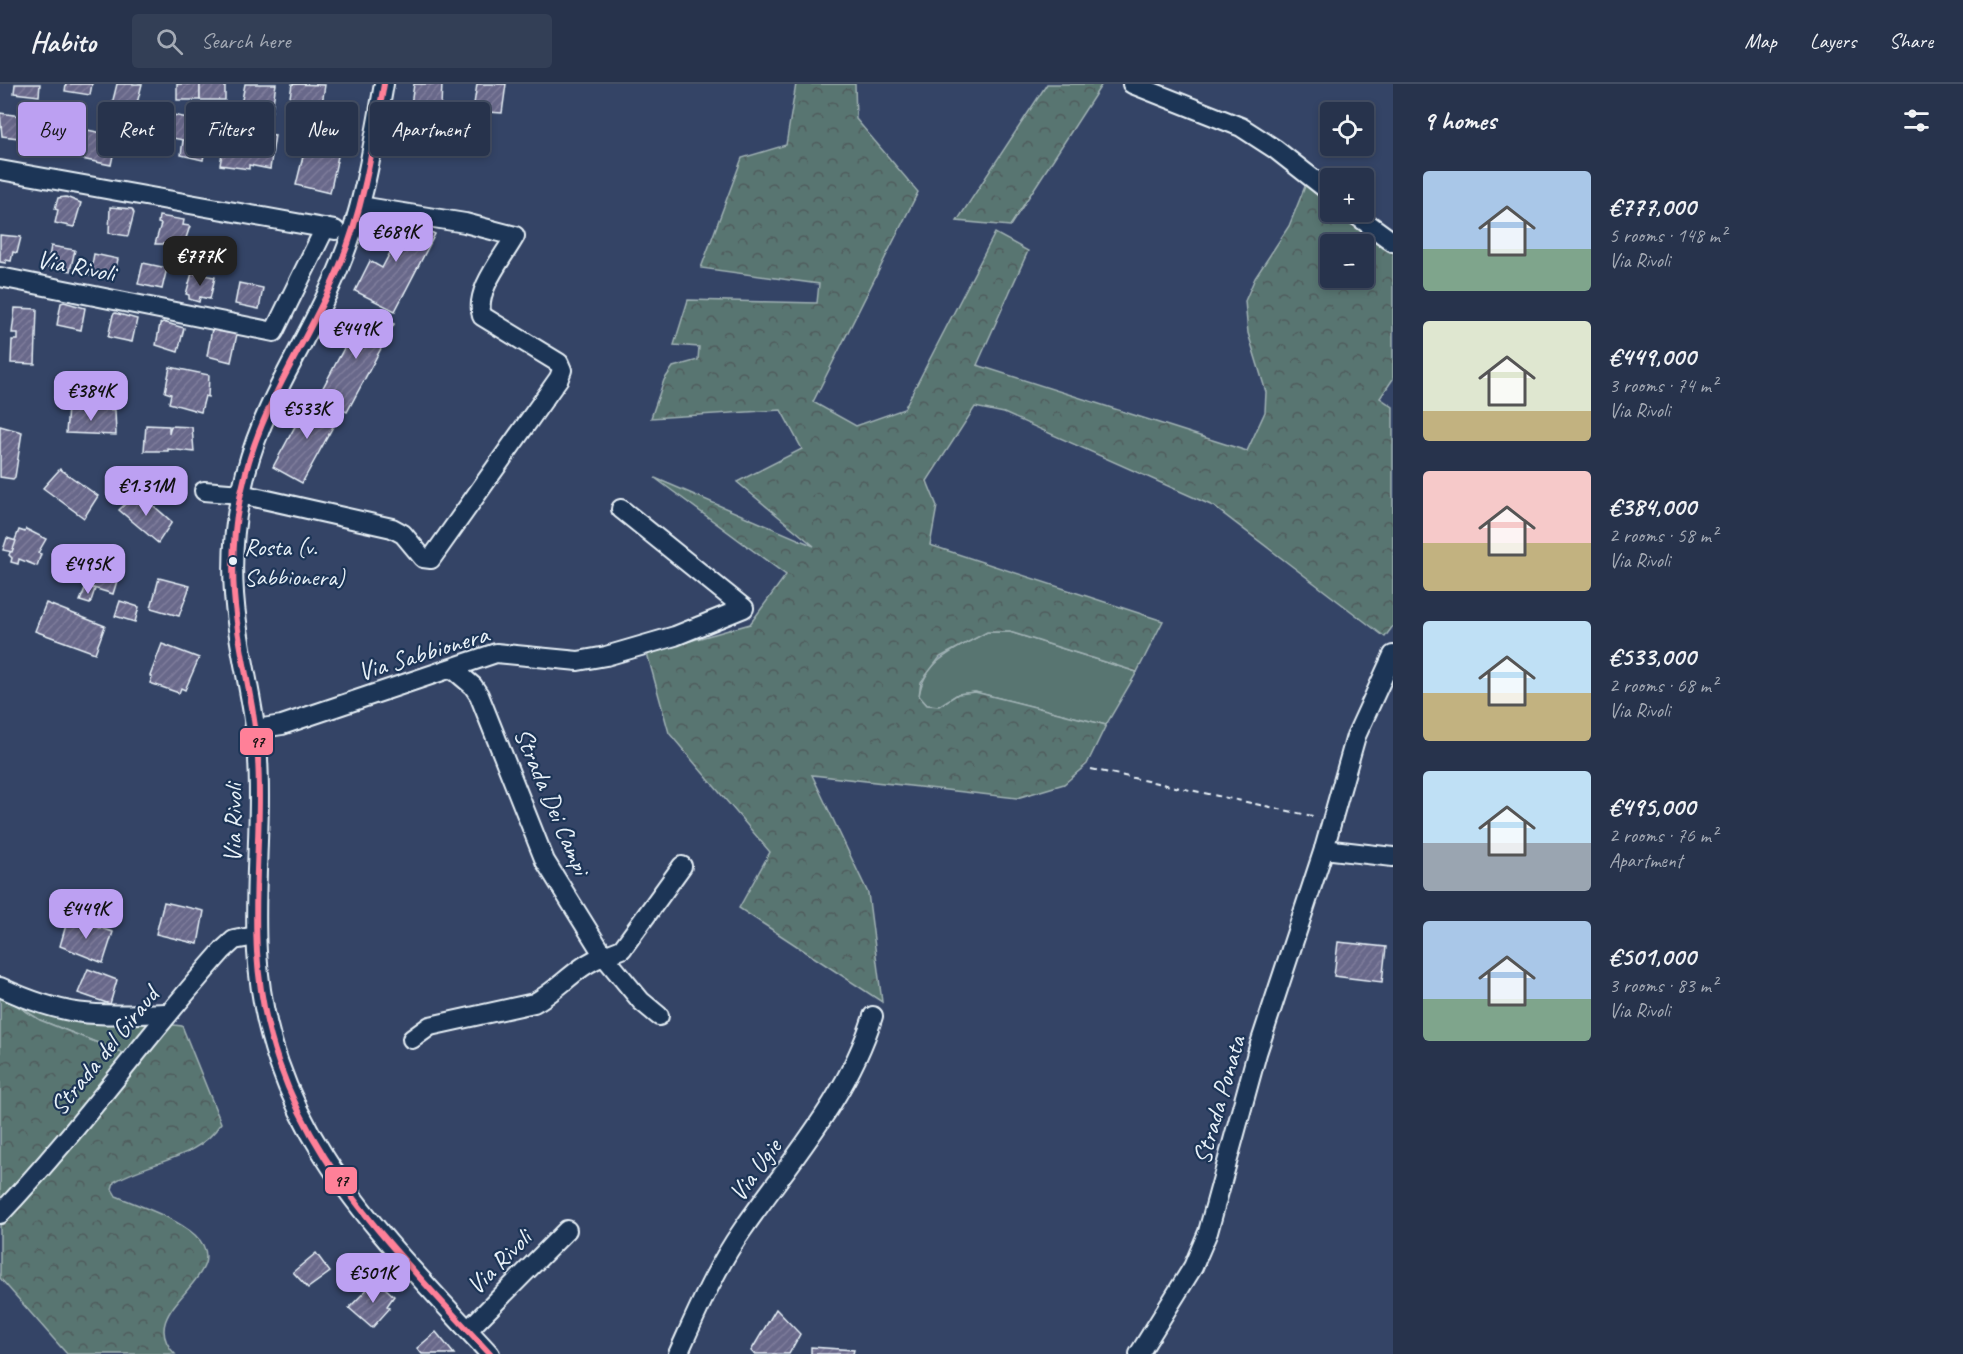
<!DOCTYPE html>
<meta charset="utf-8">
<style>
:root{--surface:#27334c;--page:#333f56;--text:#f1f3f6;--muted:#a4aab5;--line:#434e64;--accent:#bca0f2}
body{margin:0;font-family:Caveat,sans-serif;background:var(--page);color:var(--text);height:100vh;display:flex;flex-direction:column;font-size:22px;white-space:nowrap}
*{box-sizing:border-box;margin:0}
p{font-size:20px;color:var(--muted)}
.icon{flex:none;width:33px;height:33px;fill:none;stroke:currentColor;stroke-width:2;stroke-linecap:round;stroke-linejoin:round}
.map{position:relative;flex:1;overflow:hidden}
.panel{display:flex;flex-direction:column;background:var(--surface);width:570px}
.panel>*{flex:none}
.hud{position:absolute;left:18px;top:18px;width:570px;height:54px;display:flex;gap:12px}
.controls{position:absolute;left:1320px;top:18px;display:grid;gap:12px}
.controls a{display:grid;place-items:center;width:54px;height:54px;border-radius:6px;background:var(--surface);box-shadow:0 3px 9px #0003,0 0 0 2px var(--line);font-size:30px}
.price{position:absolute;translate:-50% -51px;padding:0 14px;border-radius:12px;background:var(--accent);color:#111;font-size:20px;line-height:39px;filter:drop-shadow(0 2px 3px #0008)}
.price::after{content:'';position:absolute;left:50%;top:36px;width:18px;height:14px;margin-left:-9px;background:inherit;clip-path:polygon(0 0,100% 0,50% 100%)}
.price.selected{background:#222;color:#fff}
ul{padding:0;list-style:none}
li{display:flex;align-items:center;gap:18px;height:150px;padding:0 30px}
li span{display:grid;place-items:center;flex:none;width:168px;height:120px;border-radius:6px;color:#555}
li>.icon{margin-inline-start:auto}
span .icon{width:72px;height:72px;fill:#fffc;stroke-width:1}
li b{font-size:26px}
h2{display:flex;justify-content:space-between;align-items:center;height:72px;padding:0 30px;font-size:26px}
.pill{padding:0 21px;border-radius:6px;background:var(--surface);box-shadow:0 3px 9px #0003,0 0 0 2px var(--line);font-size:21px;line-height:54px}
.pill.selected{background:var(--accent);color:#111}
header{display:flex;align-items:center;gap:36px;box-sizing:border-box;height:84px;padding:0 30px;background:var(--surface);border-bottom:2px solid var(--line)}
header strong{font-size:28px}
nav{display:flex;gap:33px;margin-inline-start:auto;font-size:21px}
.search{width:420px;height:54px;background:var(--page);display:flex;align-items:center;gap:15px;box-sizing:border-box;padding:0 21px;border-radius:6px;color:var(--muted);font-size:22px}
main{display:flex;flex:1;min-height:0}
.map>svg:first-child{display:block}
</style>
<header>
<strong>Habito</strong>
<div class="search"><svg class="icon" aria-label="search" viewBox="0 0 24 24"><circle cx="10" cy="10" r="6"/><path d="M15 15l6 6"/></svg>Search here</div>
<nav><a>Map</a><a>Layers</a><a>Share</a></nav>
</header>
<main>
<div class="map">
<svg width="1393" height="1270" viewBox="0 0 1393 1270">
<defs>
<pattern id="forest-crowns" width="20" height="18" patternUnits="userSpaceOnUse" patternTransform="scale(1.5)"><rect width="20" height="18" fill="#597471"/><path d="M2 6a3 3 0 1 1 6 0M12 15a3 3 0 1 1 6 0" fill="none" stroke="#4f5c5c"/></pattern>
<pattern id="building-hatch" width="6" height="6" patternUnits="userSpaceOnUse" patternTransform="scale(1.5)"><rect width="6" height="6" fill="#68678a"/><path d="M-1 1l2-2M0 6l6-6M5 7l2-2" fill="none" stroke="#7e7d9b"/></pattern>
</defs>
<rect width="100%" height="100%" fill="#344466"/>
<filter id="ink" filterUnits="userSpaceOnUse"><feTurbulence type="fractalNoise" baseFrequency=".0167" numOctaves="2"/><feDisplacementMap in="SourceGraphic" scale="12" xChannelSelector="R" yChannelSelector="G"/><feConvolveMatrix kernelMatrix="1 2 1 2 8 2 1 2 1" color-interpolation-filters="sRGB"/></filter>
<g filter="url(#ink)">
<g fill="#597471" stroke="#a0b2b4" stroke-width="1.5">
<path d="M 987,548 L 1010,548 L 1137,588 L 1106,641 L 975,608 L 958,610 L 939,622 L 927,621 L 919,612 C 924,576 958,564 987,548 Z"/>
<path d="M 0,911 L 153,937 L 128,971 L 40,936 Z"/>
</g>
<g fill="url(#forest-crowns)" stroke="#a0b2b4" stroke-width="1.5" fill-rule="evenodd">
<path d="M 796,0 L 855,0 L 856,35 L 918,108 L 813,318 L 856,342 L 904,325 L 995,149 L 1028,167 L 977,281 L 1247,367 L 1265,328 L 1266,308 L 1248,249 L 1245,217 L 1255,194 L 1289,142 L 1306,100 L 1330,120 L 1330,128 L 1339,128 L 1393,169 L 1393,295 L 1380,314 L 1393,323 L 1393,542 L 1385,553 L 1213,422 L 1004,329 L 975,323 L 927,397 L 937,422 L 930,461 L 1163,537 L 1137,588 L 1010,548 L 987,548 L 940,573 L 921,598 L 919,612 L 927,621 L 939,622 L 958,610 L 975,608 L 1106,641 L 1087,680 L 1064,700 L 1017,714 L 812,691 L 868,809 L 882,918 L 739,824 L 770,768 L 669,649 L 647,569 L 750,540 L 786,491 L 655,394 L 814,462 L 737,398 L 802,365 L 781,326 L 651,334 L 664,296 L 673,283 L 698,276 L 699,263 L 674,261 L 688,216 L 817,219 L 819,200 L 701,184 L 742,74 L 786,61 ZM 1330,160 L 1364,160 L 1364,194 L 1330,194 Z"/>
<path d="M 1047,0 L 1102,0 L 1010,142 L 957,137 Z"/>
<path d="M 0,911 L 40,936 L 128,971 L 0,1125 Z"/>
<path d="M 165,940 L 182,942 L 221,1039 C 198,1076 149,1077 114,1098 L 112,1105 L 116,1112 C 142,1123 174,1133 195,1151 C 240,1193 130,1223 175,1270 L 67,1270 L 0,1194 L 0,1141 L 40,1096 Z"/>
</g>
<g fill="url(#building-hatch)" stroke="#e8f1f8" stroke-width="1.5">
<path d="M 15,0 L 40,0 L 39,12 L 14,9 Z"/>
<path d="M 66,0 L 92,0 L 90,11 L 65,7 Z"/>
<path d="M 117,0 L 142,0 L 135,27 L 111,24 Z"/>
<rect x="177" y="0" width="23" height="16"/>
<rect x="200" y="0" width="25" height="16"/>
<path d="M 245,0 L 276,0 L 271,31 L 240,26 Z"/>
<path d="M 292,0 L 325,1 L 319,38 L 287,33 Z"/>
<path d="M 414,0 L 442,0 L 441,22 L 425,20 L 424,29 L 416,28 L 417,21 L 411,21 Z"/>
<path d="M 477,0 L 506,0 L 502,29 L 473,27 Z"/>
<path d="M 0,29 L 40,35 L 36,56 L 2,52 Z"/>
<path d="M 173,31 L 193,35 L 190,52 L 207,55 L 203,76 L 181,71 L 183,56 L 168,53 Z"/>
<path d="M 63,41 L 117,52 L 111,81 L 57,70 Z"/>
<path d="M 226,46 L 275,51 L 270,85 L 249,81 L 249,85 L 220,81 Z"/>
<path d="M 319,54 L 328,56 L 327,60 L 340,63 L 330,109 L 296,101 L 307,56 L 318,59 Z"/>
<path d="M 66,113 L 81,119 L 74,143 L 55,139 L 58,126 L 55,125 L 58,114 Z"/>
<path d="M 110,123 L 132,125 L 134,129 L 128,152 L 109,149 Z"/>
<path d="M 395,129 L 435,150 L 395,227 L 355,207 L 370,177 L 382,184 L 392,165 L 380,159 Z"/>
<path d="M 159,132 L 184,136 L 183,141 L 190,142 L 184,160 L 155,160 L 161,140 L 158,139 Z"/>
<path d="M 0,151 L 21,153 L 17,169 L 13,168 L 11,177 L 6,176 L 6,179 L 0,178 Z"/>
<path d="M 51,162 L 75,166 L 70,187 L 47,183 Z"/>
<path d="M 94,170 L 118,175 L 113,196 L 90,191 Z"/>
<path d="M 143,179 L 167,184 L 162,205 L 138,200 Z"/>
<path d="M 192,189 L 215,193 L 210,215 L 200,213 L 199,218 L 189,215 L 189,211 L 186,210 Z"/>
<path d="M 239,199 L 263,204 L 259,225 L 235,220 Z"/>
<path d="M 64,218 L 85,224 L 81,246 L 57,241 L 61,219 Z"/>
<path d="M 15,224 L 37,225 L 35,280 L 11,279 L 12,256 L 18,256 L 18,249 L 12,249 Z"/>
<path d="M 365,225 L 394,240 L 347,328 L 318,313 Z"/>
<path d="M 115,229 L 137,235 L 132,258 L 108,253 L 113,231 Z"/>
<path d="M 163,238 L 184,244 L 178,268 L 156,261 L 160,240 Z"/>
<path d="M 212,245 L 237,250 L 231,278 L 207,272 Z"/>
<path d="M 170,283 L 209,291 L 208,313 L 205,312 L 201,328 L 169,319 L 171,310 L 165,308 Z"/>
<path d="M 311,313 L 341,328 L 302,399 L 273,383 Z"/>
<path d="M 68,324 L 91,324 L 91,332 L 93,325 L 115,326 L 116,351 L 66,349 Z"/>
<path d="M 146,341 L 169,342 L 169,350 L 171,342 L 192,343 L 194,368 L 168,365 L 168,367 L 144,367 Z"/>
<path d="M 0,342 L 22,348 L 15,393 L 13,395 L 0,393 Z"/>
<path d="M 60,385 L 98,412 L 84,434 L 43,404 Z"/>
<path d="M 138,408 L 172,438 L 158,459 L 119,426 Z"/>
<path d="M 26,445 L 46,455 L 38,469 L 41,470 L 37,482 L 19,475 L 18,480 L 11,478 L 12,474 L 9,471 L 19,446 L 25,448 Z"/>
<path d="M 7,454 L 16,457 L 12,468 L 3,466 Z"/>
<path d="M 91,478 L 120,487 L 113,510 L 84,501 Z"/>
<path d="M 159,494 L 190,502 L 179,532 L 151,524 Z"/>
<path d="M 86,502 L 95,505 L 90,520 L 80,517 Z"/>
<path d="M 120,517 L 139,523 L 135,538 L 115,532 Z"/>
<path d="M 46,519 L 105,542 L 95,569 L 35,547 Z"/>
<path d="M 162,560 L 199,574 L 185,606 L 181,604 L 179,609 L 150,599 L 152,593 L 150,592 Z"/>
<path d="M 164,818 L 204,827 L 198,860 L 156,850 Z"/>
<path d="M 68,834 L 113,848 L 103,879 L 60,862 Z"/>
<path d="M 1338,858 L 1386,863 L 1382,898 L 1334,892 Z"/>
<path d="M 88,885 L 117,896 L 110,920 L 78,909 Z"/>
<path d="M 316,1169 L 330,1188 L 308,1204 L 293,1188 Z"/>
<path d="M 376,1196 L 394,1212 L 387,1222 L 390,1224 L 372,1244 L 349,1224 Z"/>
<path d="M 776,1225 L 800,1250 L 789,1270 L 754,1270 L 751,1267 Z"/>
<path d="M 436,1248 L 454,1270 L 422,1270 L 417,1264 Z"/>
<path d="M 811,1263 L 854,1266 L 853,1270 L 811,1270 Z"/>
</g>
<g fill="none" stroke-linecap="round" stroke-linejoin="round">
<g stroke="#e8f1f8" stroke-width="22">
<g id="minor">
<path d="M 384,0 C 373,61 364,123 340,181 C 312,251 265,313 246,388 C 233,436 230,489 237,538 C 242,579 254,620 257,661 C 263,730 253,799 257,868 C 268,1045 377,1147 490,1270"/>
<path d="M 1132,0 L 1241,43 L 1275,65 L 1330,108"/>
<path d="M 0,86 L 335,146"/>
<path d="M 1352,128 L 1393,158"/>
<path d="M 0,193 L 274,248 L 325,144"/>
<path d="M 204,407 L 241,410 L 392,444 L 403,450 L 423,474 L 431,475 L 559,294 L 562,286 L 559,279 L 482,232 C 474,207 503,174 515,152 L 465,139 L 360,122"/>
<path d="M 453,585 L 473,602 L 479,611 L 545,777 L 604,872 L 622,865 L 682,782"/>
<path d="M 256,645 L 282,641 L 496,569 L 578,577 L 606,572 L 675,552 L 744,524 L 621,425"/>
<path d="M 1324,765 L 1393,773"/>
<path d="M 0,903 C 67,934 94,932 166,929"/>
<path d="M 412,955 L 430,942 L 534,919 C 559,906 577,881 604,872 L 641,917 L 659,932"/>
<path d="M 0,1130 C 79,1047 146,952 223,866 L 234,856 L 256,852"/>
<path d="M 468,1246 L 567,1146"/>
<path d="M 678,1270 C 697,1228 716,1183 743,1145 C 790,1077 848,1013 873,932"/>
<path d="M 1139,1270 L 1193,1183 L 1208,1148 L 1257,969 L 1324,765 L 1356,652 L 1393,571"/>
</g>
</g>
<path stroke="#e8f1f8" stroke-width="2" stroke-dasharray="6 4.5" stroke-linecap="butt" d="M 1091,685 L 1317,733"/>
<use href="#minor" stroke="#1d3557" stroke-width="18"/>
<g stroke="#1d3557" stroke-width="10">
<path id="bus-1" d="M 384,0 C 373,61 364,123 340,181 C 312,251 265,313 246,388 C 233,436 230,489 237,538 C 242,579 254,620 257,661 C 263,730 253,799 257,868 C 268,1045 377,1147 490,1270"/>
</g>
<use href="#bus-1" stroke="#ff8098" stroke-width="6"/>
</g>
</g>
<circle fill="#e8f1f8" stroke="#1d3557" stroke-width="2" cx="233" cy="477" r="5"/>
<g text-anchor="middle" dominant-baseline="central" stroke-width="4.5" stroke-linejoin="round" paint-order="stroke">
<g font-size="24" fill="#e8f1f8" stroke="#1d3557" text-anchor="start">
<text x="244" y="463">Rosta (v.<tspan x="244" dy="30">Sabbionera)</tspan></text>
</g>
<g font-size="26" fill="#e8f1f8" stroke="#1d3557">
<text transform="translate(76 182) rotate(11)">Via Rivoli</text>
<text transform="translate(423 569) rotate(-17)">Via Sabbionera</text>
<text transform="translate(552 717) rotate(67)">Strada Dei Campi</text>
<text transform="translate(233 739) rotate(-89)">Via Rivoli</text>
<text transform="translate(104 967) rotate(-51)">Strada del Giraud</text>
<text transform="translate(1219 1016) rotate(-74)">Strada Ponata</text>
<text transform="translate(755 1086) rotate(-54)">Via Ugie</text>
<text transform="translate(499 1178) rotate(-45)">Via Rivoli</text>
</g>
</g>
<g stroke="#1d3557" stroke-width="2">
<rect x="239" y="643" width="35" height="29" rx="6" fill="#ff8098"/>
<rect x="324" y="1082" width="34" height="29" rx="6" fill="#ff8098"/>
</g>
<g font-size="16" text-anchor="middle" font-weight="bold" fill="#111">
<text x="257" y="663">97</text>
<text x="341" y="1102">97</text>
</g>
</svg>
<div class="controls">
<a><svg class="icon" aria-label="locate" viewBox="0 0 24 24"><circle cx="12" cy="12" r="6"/><path d="M12 2v4M12 18v4M2 12h4M18 12h4"/></svg></a>
<a>+</a>
<a>−</a>
</div>
<b class="price" style="left:396px;top:179px">€689K</b>
<b class="price selected" style="left:200px;top:203px">€777K</b>
<b class="price" style="left:356px;top:276px">€449K</b>
<b class="price" style="left:91px;top:338px">€384K</b>
<b class="price" style="left:307px;top:356px">€533K</b>
<b class="price" style="left:146px;top:433px">€1.31M</b>
<b class="price" style="left:88px;top:511px">€495K</b>
<b class="price" style="left:86px;top:856px">€449K</b>
<b class="price" style="left:373px;top:1220px">€501K</b>
<div class="hud">
<a class="pill selected">Buy</a>
<a class="pill">Rent</a>
<a class="pill">Filters</a>
<a class="pill">New</a>
<a class="pill">Apartment</a>
</div>
</div>
<section class="panel">
<h2>9 homes<svg class="icon" aria-label="filters" viewBox="0 0 24 24"><path d="M4 7h16M4 17h16"/><circle cx="9" cy="7" r="2"/><circle cx="15" cy="17" r="2"/></svg></h2>
<ul>
<li><span style="background:linear-gradient(#a9c7e8 65%,#7fa58c 0)"><svg class="icon" aria-label="home" viewBox="0 0 24 24"><path d="M3 11l9-7 9 7M6 9v11h12V9"/></svg></span><div><b>€777,000</b><p>5 rooms · 148 m²</p><p>Via Rivoli</p></div></li>
<li><span style="background:linear-gradient(#dfe7d0 75%,#c2b280 0)"><svg class="icon" aria-label="home" viewBox="0 0 24 24"><path d="M3 11l9-7 9 7M6 9v11h12V9"/></svg></span><div><b>€449,000</b><p>3 rooms · 74 m²</p><p>Via Rivoli</p></div></li>
<li><span style="background:linear-gradient(#f6c9c9 60%,#c2b280 0)"><svg class="icon" aria-label="home" viewBox="0 0 24 24"><path d="M3 11l9-7 9 7M6 9v11h12V9"/></svg></span><div><b>€384,000</b><p>2 rooms · 58 m²</p><p>Via Rivoli</p></div></li>
<li><span style="background:linear-gradient(#bfe0f5 60%,#c2b280 0)"><svg class="icon" aria-label="home" viewBox="0 0 24 24"><path d="M3 11l9-7 9 7M6 9v11h12V9"/></svg></span><div><b>€533,000</b><p>2 rooms · 68 m²</p><p>Via Rivoli</p></div></li>
<li><span style="background:linear-gradient(#bfe0f5 60%,#9aa5b1 0)"><svg class="icon" aria-label="home" viewBox="0 0 24 24"><path d="M3 11l9-7 9 7M6 9v11h12V9"/></svg></span><div><b>€495,000</b><p>2 rooms · 76 m²</p><p>Apartment</p></div></li>
<li><span style="background:linear-gradient(#a9c7e8 65%,#7fa58c 0)"><svg class="icon" aria-label="home" viewBox="0 0 24 24"><path d="M3 11l9-7 9 7M6 9v11h12V9"/></svg></span><div><b>€501,000</b><p>3 rooms · 83 m²</p><p>Via Rivoli</p></div></li>
</ul>
</section>
</main>
